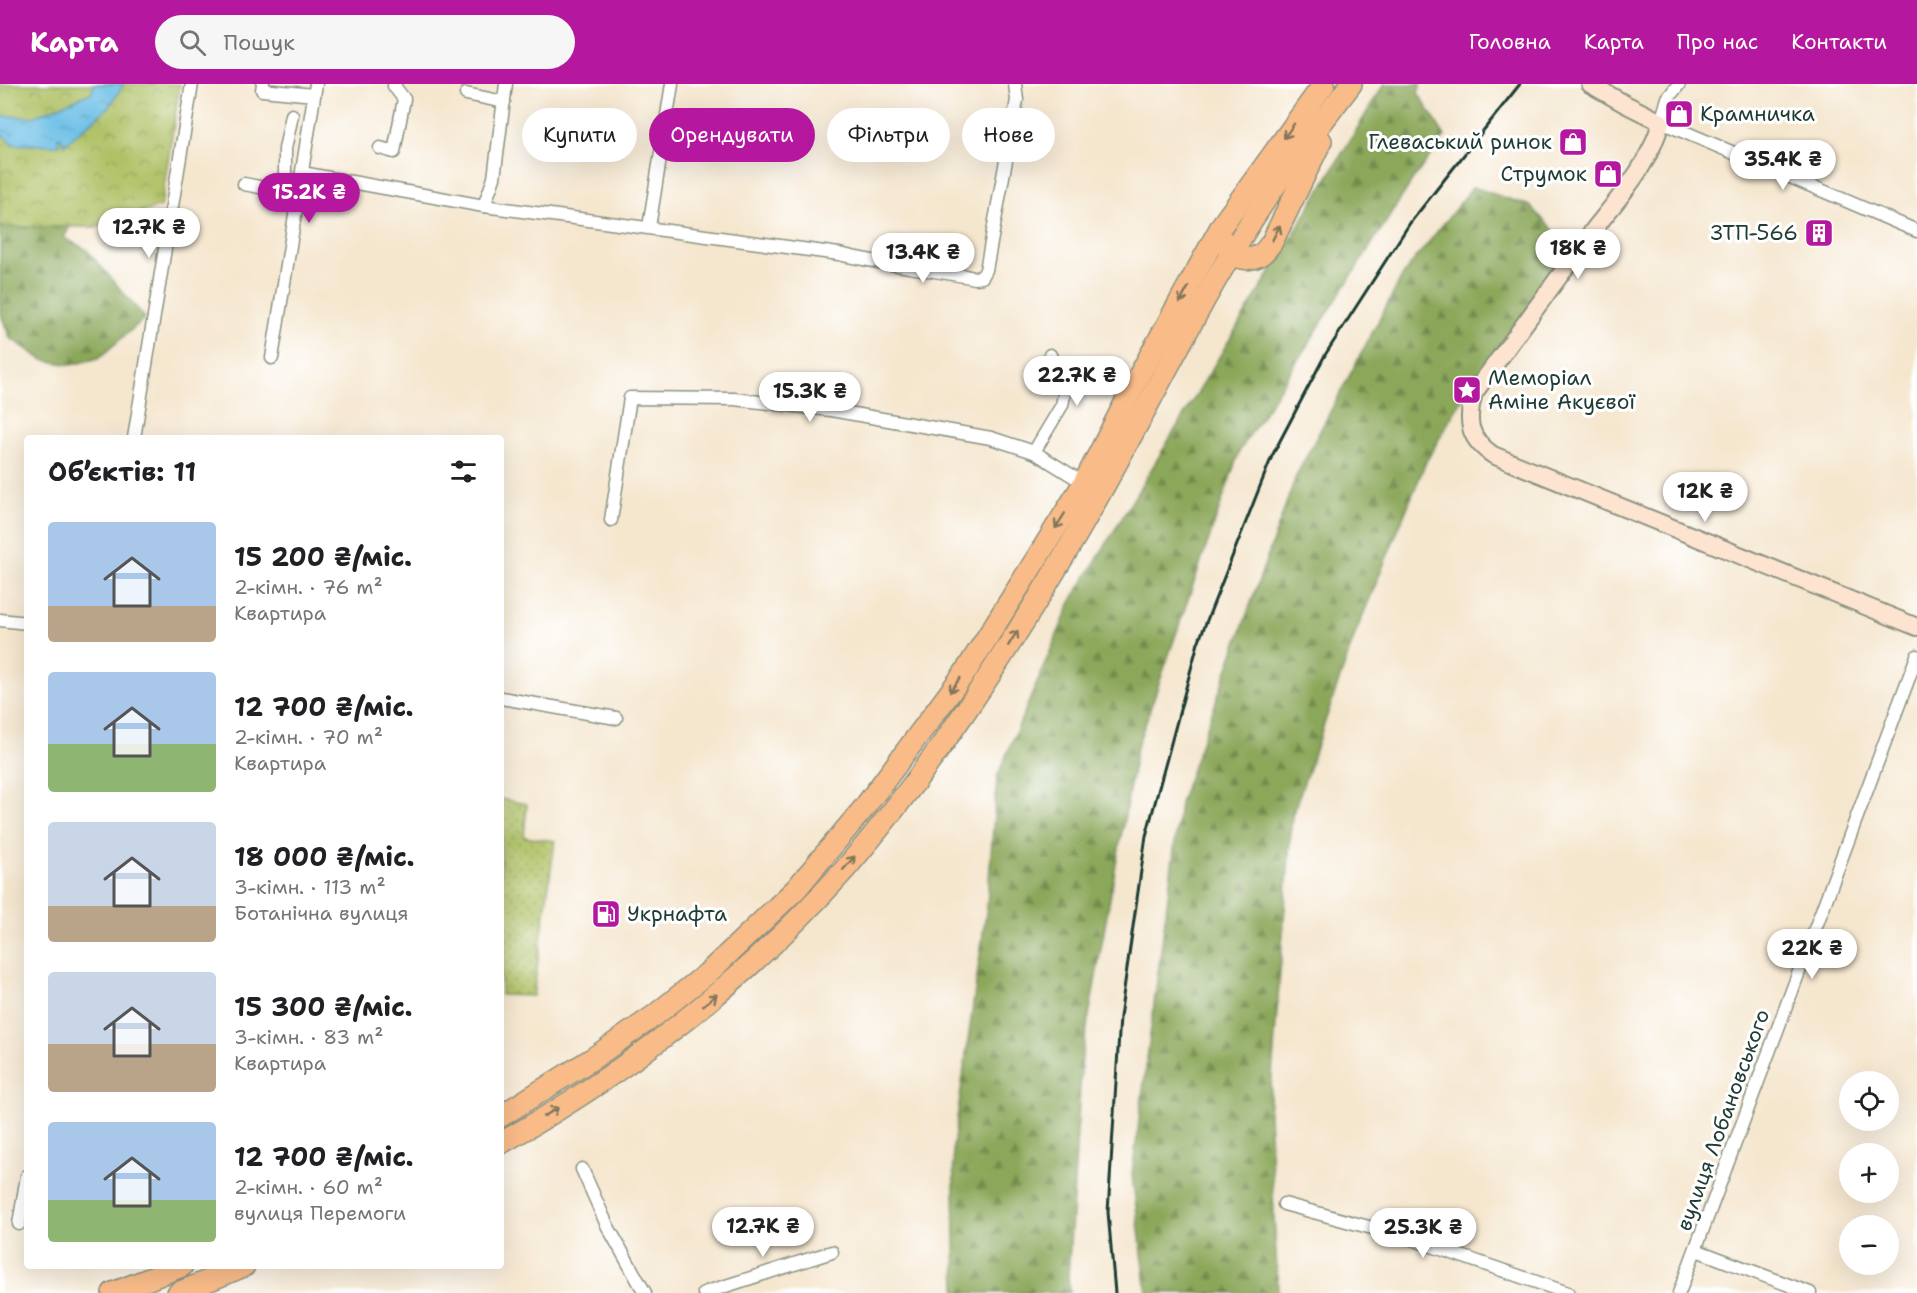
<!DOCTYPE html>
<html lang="uk">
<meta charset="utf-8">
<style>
:root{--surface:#fff;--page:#f6f6f6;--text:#202124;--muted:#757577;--accent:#b5179e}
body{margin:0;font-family:"Shantell Sans",sans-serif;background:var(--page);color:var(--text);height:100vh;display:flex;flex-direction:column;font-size:22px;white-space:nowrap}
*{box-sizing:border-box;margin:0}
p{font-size:20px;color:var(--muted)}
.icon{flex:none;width:33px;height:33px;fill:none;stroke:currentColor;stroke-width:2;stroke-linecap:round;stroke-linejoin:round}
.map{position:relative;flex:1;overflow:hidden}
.drawer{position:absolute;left:24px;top:351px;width:480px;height:834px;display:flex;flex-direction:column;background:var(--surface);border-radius:6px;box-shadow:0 6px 24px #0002}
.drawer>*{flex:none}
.banner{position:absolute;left:522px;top:24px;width:570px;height:54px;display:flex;gap:12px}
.fabs{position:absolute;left:1839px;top:987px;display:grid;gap:12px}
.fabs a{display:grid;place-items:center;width:60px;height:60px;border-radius:50%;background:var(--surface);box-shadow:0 6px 24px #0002;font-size:30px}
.price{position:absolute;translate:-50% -51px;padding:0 14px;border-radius:21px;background:#fff;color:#222;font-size:20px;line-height:39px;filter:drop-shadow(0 2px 3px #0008)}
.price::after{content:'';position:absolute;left:50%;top:36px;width:18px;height:14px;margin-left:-9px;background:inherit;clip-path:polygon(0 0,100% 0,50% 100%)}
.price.on{background:var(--accent);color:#fff}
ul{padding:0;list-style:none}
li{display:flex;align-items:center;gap:18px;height:150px;padding:0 24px}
li span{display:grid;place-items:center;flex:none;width:168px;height:120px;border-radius:6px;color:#555}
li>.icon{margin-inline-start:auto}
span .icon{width:72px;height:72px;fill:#fffc;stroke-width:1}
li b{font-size:26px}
h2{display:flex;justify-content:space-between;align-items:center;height:72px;padding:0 24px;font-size:26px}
.chip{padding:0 21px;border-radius:27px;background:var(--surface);box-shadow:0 6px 24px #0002;font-size:21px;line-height:54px}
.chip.on{background:var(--accent);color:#fff}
header{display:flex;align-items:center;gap:36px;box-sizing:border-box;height:84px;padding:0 30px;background:var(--accent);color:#fff}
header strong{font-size:28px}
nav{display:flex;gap:33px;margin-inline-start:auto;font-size:21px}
.search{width:420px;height:54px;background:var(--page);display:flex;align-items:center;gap:15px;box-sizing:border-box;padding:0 21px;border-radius:33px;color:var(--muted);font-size:22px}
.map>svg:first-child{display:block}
</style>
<header>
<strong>Карта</strong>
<div class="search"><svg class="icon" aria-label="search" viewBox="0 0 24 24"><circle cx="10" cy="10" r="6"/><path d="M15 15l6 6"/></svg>Пошук</div>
<nav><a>Головна</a><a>Карта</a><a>Про нас</a><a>Контакти</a></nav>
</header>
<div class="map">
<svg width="1917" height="1209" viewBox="0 0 1917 1209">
<defs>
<pattern id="grass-dots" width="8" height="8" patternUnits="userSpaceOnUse" patternTransform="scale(1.5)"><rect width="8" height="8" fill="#afc165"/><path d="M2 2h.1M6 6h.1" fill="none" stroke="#8e9e54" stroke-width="1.8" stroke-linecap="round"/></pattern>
<pattern id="forest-firs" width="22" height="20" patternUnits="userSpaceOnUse" patternTransform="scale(1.5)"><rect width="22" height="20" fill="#8ba75a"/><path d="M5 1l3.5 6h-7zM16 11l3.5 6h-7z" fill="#71894b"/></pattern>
<pattern id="park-crowns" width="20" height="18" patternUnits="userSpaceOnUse" patternTransform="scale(1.5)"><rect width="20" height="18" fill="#afc165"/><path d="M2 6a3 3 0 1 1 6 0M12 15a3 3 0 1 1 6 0" fill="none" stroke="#8e9e54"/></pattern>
<pattern id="water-ripples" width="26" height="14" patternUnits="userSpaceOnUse" patternTransform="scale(1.5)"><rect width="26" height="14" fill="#69bee6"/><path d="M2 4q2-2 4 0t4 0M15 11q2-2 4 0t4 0" fill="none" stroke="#569cbb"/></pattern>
</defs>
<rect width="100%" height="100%" fill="#fff"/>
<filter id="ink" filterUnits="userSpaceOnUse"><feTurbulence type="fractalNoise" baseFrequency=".0167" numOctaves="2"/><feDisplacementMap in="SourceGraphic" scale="12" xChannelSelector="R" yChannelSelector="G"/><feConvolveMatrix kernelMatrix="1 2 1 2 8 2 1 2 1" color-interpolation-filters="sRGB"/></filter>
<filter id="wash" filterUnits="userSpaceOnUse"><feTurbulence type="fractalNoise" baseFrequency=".008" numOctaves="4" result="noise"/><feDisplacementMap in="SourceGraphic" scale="24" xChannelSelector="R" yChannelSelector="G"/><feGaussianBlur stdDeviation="1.35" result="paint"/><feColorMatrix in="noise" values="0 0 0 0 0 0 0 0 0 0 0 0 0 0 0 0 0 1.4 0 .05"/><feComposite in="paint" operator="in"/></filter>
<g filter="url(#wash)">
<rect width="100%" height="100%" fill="#f5e6ce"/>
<path fill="url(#grass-dots)" stroke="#677f4c" stroke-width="1.5" d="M 501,715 L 527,720 L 524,753 L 555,757 L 533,912 L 501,911 Z"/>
<g fill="url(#forest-firs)" stroke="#557247" stroke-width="1.5">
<path d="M 1384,0 L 1421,0 L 1418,9 L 1445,52 L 1414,94 L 1239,368 L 1137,663 L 1082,971 L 1068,1194 L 1070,1209 L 956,1209 L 953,1063 L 987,821 L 997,693 L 1071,518 Z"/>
<path d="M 0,71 L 74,134 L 64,154 L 86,165 L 145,234 L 99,274 L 71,281 L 43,276 L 10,254 L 0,228 Z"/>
<path d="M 1473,103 L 1530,122 L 1571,164 L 1458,322 L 1426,378 L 1356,548 L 1292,733 L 1269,1030 L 1278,1209 L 1147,1209 L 1132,1091 L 1180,719 L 1296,392 L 1404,189 Z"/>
</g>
<path fill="url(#park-crowns)" stroke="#677f4c" stroke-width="1.5" d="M 0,0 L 180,0 L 161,122 L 99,143 L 0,143 Z"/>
<path fill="url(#water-ripples)" stroke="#447e8d" stroke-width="1.5" d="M 94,0 L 124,0 L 109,23 L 64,61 L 60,53 L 58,54 L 59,61 L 19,61 L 13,60 L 0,49 L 0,32 L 33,33 L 91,9 Z"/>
</g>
<g filter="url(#ink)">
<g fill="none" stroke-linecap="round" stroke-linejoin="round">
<g stroke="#8a9281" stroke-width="15">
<g id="street">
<path d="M 263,0 L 262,6 L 314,11"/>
<path d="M 1679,0 L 1668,14 L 1661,38 L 1917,147"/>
<path d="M 466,10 L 504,18"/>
<path d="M 380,64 L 394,68 L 404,15 L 394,2 L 395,0"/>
<path d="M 302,89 L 484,122 L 839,170 C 884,181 930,185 975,194 L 982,193 L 986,186 L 1017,16 L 1015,0"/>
<path d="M 244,100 L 291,109"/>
<path d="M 285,108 L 285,65 L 292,31"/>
<path d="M 484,122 L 494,94 L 506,0"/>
<path d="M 649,143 L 672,0"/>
<path d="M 272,274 L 316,0"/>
<path d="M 134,354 L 192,0"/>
<path d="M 1034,368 L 1062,321 L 1065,306 L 1050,271"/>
<path d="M 611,436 L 630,314 L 734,315 L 831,326 L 991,354 L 1034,368 L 1084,399"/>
<path d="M 0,536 L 27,539"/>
<path d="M 501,614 L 616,634"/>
<path d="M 582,1085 L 607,1141 L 645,1209"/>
<path d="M 1284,1120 L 1409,1154 L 1568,1209"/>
<path d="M 19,1140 L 27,1092"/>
<path d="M 1696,1166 L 1810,1209"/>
<path d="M 704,1209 L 832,1168"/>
<path d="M 1679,1209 L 1917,572"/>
</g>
</g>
<g stroke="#8a9281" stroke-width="20">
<path id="secondary" d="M 1590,0 L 1625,20 L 1661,38 C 1649,84 1616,116 1588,153 C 1550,205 1512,257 1474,309 C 1466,337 1468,354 1493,371 L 1917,543"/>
</g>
<g stroke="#8a9281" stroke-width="24">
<g id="highway">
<path d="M 1226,159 C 1229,173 1245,178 1258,172 C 1264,170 1268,163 1272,158 L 1321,57"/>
<path d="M 501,1032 L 592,975 L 654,932 L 709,888 L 796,805 L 864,724 L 966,587 L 1084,399 L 1140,290 L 1222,141 L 1324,0"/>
<path d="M 501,1059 C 630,987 748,894 846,784 C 932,684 1004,573 1071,460 C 1131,359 1180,252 1242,152 C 1274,99 1314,49 1351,0"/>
<path d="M 113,1209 L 182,1182"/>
<path d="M 178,1209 L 244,1182"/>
</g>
</g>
<use href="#street" stroke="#fff" stroke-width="12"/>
<use href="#secondary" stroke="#fde4d0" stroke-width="16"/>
<use href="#highway" stroke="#f9bc89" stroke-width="21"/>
<path stroke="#1f3d34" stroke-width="3" d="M 1115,1209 L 1108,1128 L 1120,933 L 1146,752 L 1198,559 L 1272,372 L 1325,271 L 1410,139 L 1520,0"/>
</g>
<defs><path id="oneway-shaft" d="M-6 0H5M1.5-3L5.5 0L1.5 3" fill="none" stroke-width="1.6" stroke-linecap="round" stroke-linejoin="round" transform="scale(1.5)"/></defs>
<g stroke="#81765a">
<use href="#oneway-shaft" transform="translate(1289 47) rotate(125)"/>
<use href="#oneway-shaft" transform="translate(1276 149) rotate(-63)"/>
<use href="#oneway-shaft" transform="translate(1184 211) rotate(119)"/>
<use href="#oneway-shaft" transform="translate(1060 437) rotate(122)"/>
<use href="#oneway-shaft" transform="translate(1013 554) rotate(-58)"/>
<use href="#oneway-shaft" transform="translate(955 601) rotate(126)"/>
<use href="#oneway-shaft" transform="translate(849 779) rotate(-49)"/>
<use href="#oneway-shaft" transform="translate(710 916) rotate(-39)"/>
<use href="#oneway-shaft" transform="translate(551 1028) rotate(-32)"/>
</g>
</g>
<defs>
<g id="shop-square" transform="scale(1.5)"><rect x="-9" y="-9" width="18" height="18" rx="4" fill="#b5179e" stroke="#fff"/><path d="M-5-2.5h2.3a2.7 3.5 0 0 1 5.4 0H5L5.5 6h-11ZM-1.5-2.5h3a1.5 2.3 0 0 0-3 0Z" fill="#fff"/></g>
<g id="building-square" transform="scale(1.5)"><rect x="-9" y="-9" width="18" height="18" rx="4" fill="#b5179e" stroke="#fff"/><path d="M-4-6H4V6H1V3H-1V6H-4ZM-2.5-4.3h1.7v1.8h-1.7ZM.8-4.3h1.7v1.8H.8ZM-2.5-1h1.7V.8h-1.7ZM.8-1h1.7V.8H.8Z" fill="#fff"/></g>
<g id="sight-square" transform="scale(1.5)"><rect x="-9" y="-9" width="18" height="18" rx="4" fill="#b5179e" stroke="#fff"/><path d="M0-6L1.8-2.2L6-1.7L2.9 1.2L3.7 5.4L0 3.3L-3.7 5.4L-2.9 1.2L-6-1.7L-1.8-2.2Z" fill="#fff"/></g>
<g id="fuel-square" transform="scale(1.5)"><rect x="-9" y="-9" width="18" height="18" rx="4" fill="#b5179e" stroke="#fff"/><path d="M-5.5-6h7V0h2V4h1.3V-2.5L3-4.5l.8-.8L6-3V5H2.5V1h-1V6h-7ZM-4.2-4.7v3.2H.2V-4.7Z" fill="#fff"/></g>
</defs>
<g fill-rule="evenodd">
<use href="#shop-square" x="1679" y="30"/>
<use href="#shop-square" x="1573" y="58"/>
<use href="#shop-square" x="1608" y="90"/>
<use href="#building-square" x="1819" y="149"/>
<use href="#sight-square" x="1467" y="306"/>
<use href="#fuel-square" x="606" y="830"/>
</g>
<g text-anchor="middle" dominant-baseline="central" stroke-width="6" stroke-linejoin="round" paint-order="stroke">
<g font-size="21" fill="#1f3d34" stroke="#fff" text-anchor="start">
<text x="1700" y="30">Крамничка</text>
<text x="1552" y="58" text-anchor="end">Глеваський ринок</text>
<text x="1587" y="90" text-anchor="end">Струмок</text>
<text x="1798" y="149" text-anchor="end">ЗТП-566</text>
<text x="1488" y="294">Меморіал<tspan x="1488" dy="24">Аміне Акуєвої</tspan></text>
<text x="627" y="830">Укрнафта</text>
</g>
<g font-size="21" fill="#1f3d34" stroke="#fff">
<text transform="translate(1723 1036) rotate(-70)">вулиця Лобановського</text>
</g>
</g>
</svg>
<div class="fabs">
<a><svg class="icon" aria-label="locate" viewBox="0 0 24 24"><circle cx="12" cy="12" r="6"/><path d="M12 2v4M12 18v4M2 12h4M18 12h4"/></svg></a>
<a>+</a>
<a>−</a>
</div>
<b class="price" style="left:1783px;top:107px">35.4K ₴</b>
<b class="price on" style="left:309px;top:140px">15.2K ₴</b>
<b class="price" style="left:149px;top:175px">12.7K ₴</b>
<b class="price" style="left:1578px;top:196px">18K ₴</b>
<b class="price" style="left:923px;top:200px">13.4K ₴</b>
<b class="price" style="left:1077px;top:323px">22.7K ₴</b>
<b class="price" style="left:810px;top:339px">15.3K ₴</b>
<b class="price" style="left:1705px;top:439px">12K ₴</b>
<b class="price" style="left:1812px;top:896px">22K ₴</b>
<b class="price" style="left:763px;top:1174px">12.7K ₴</b>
<b class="price" style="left:1423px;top:1175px">25.3K ₴</b>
<div class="banner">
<a class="chip">Купити</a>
<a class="chip on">Орендувати</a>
<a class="chip">Фільтри</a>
<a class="chip">Нове</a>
</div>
<section class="drawer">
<h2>Об’єктів: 11<svg class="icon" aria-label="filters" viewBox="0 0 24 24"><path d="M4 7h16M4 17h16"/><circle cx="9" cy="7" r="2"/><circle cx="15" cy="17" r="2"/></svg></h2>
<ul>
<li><span style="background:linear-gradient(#a9c7e8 70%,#b9a48a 0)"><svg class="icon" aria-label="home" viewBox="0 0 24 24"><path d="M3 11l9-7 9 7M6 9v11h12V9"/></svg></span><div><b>15 200 ₴/міс.</b><p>2-кімн. · 76 m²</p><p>Квартира</p></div></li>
<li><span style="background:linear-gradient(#a9c7e8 60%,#8fb573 0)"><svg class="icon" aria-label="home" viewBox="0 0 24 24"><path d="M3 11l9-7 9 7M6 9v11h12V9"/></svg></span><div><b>12 700 ₴/міс.</b><p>2-кімн. · 70 m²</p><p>Квартира</p></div></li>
<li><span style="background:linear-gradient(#c9d6e8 70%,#b9a48a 0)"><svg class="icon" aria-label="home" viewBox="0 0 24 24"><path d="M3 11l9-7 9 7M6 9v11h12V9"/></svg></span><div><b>18 000 ₴/міс.</b><p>3-кімн. · 113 m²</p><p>Ботанічна вулиця</p></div></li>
<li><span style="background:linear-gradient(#c9d6e8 60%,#b9a48a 0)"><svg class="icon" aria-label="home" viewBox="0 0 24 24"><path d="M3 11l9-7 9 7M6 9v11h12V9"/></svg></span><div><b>15 300 ₴/міс.</b><p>3-кімн. · 83 m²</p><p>Квартира</p></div></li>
<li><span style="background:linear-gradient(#a9c7e8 65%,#8fb573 0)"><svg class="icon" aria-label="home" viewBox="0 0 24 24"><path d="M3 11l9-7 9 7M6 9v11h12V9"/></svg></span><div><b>12 700 ₴/міс.</b><p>2-кімн. · 60 m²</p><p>вулиця Перемоги</p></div></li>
</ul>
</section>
</div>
